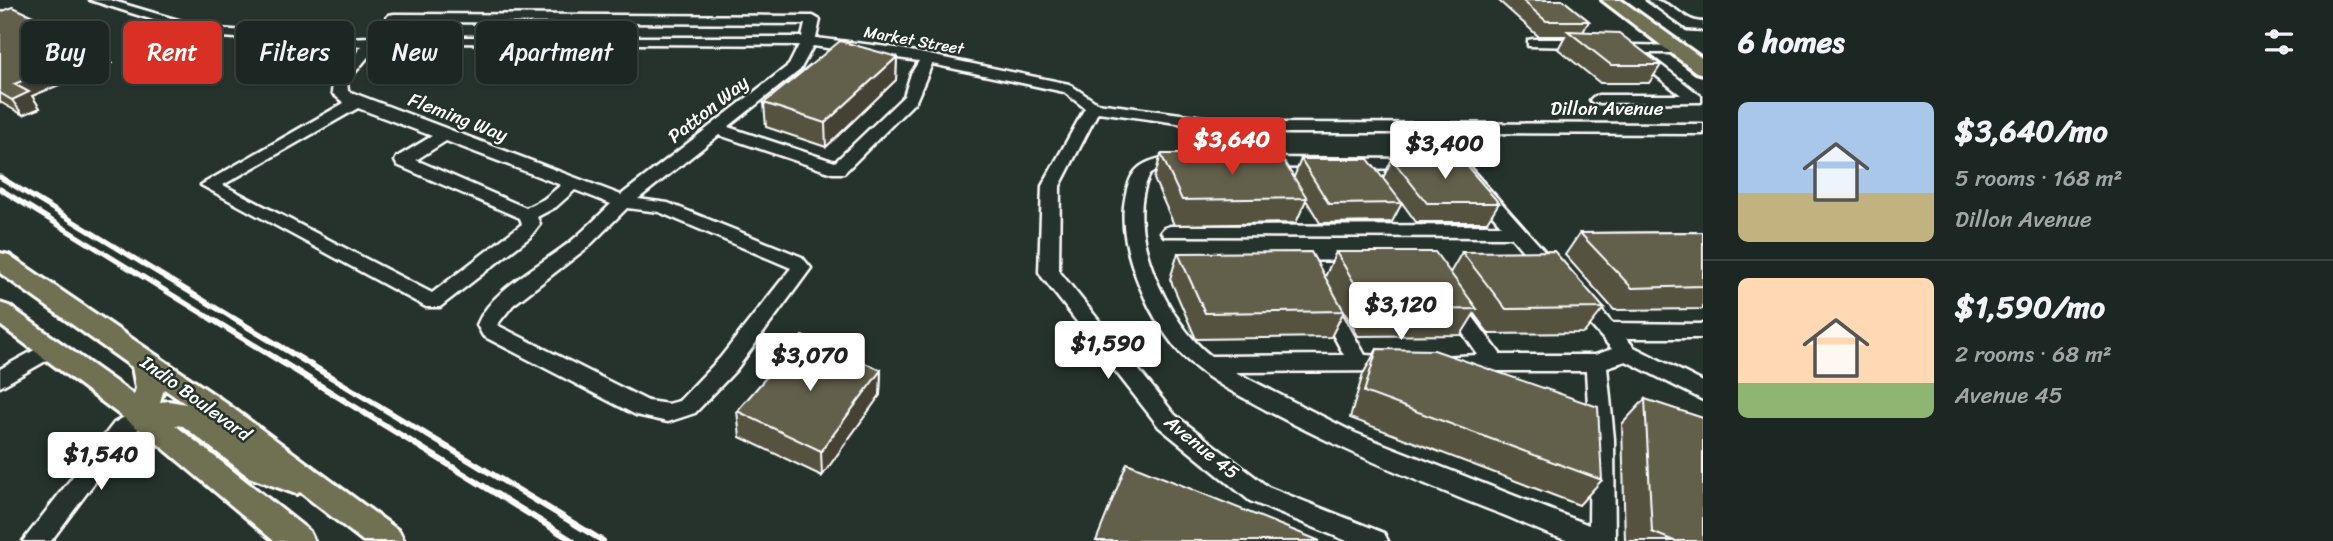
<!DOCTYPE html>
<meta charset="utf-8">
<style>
:root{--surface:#1c2622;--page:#252e2a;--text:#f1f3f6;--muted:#a0a5a5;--line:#3a4340;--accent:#d93025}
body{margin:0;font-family:Sriracha,sans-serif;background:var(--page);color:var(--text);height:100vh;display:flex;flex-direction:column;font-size:26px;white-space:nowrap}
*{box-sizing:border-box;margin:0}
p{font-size:23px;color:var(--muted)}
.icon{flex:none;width:38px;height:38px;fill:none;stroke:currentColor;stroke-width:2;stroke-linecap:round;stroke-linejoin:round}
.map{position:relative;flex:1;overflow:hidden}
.side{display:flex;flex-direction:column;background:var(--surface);width:630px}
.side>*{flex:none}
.guide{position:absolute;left:21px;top:21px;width:665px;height:63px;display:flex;gap:14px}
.price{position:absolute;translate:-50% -60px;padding:0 16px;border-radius:7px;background:#fff;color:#222;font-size:23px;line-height:46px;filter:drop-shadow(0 2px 4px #0008)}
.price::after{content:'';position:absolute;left:50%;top:42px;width:21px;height:16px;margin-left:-10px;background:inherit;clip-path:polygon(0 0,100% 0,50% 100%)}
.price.current{background:var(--accent);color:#fff}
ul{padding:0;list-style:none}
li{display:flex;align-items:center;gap:21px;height:175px;padding:0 35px}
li+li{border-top:2px solid var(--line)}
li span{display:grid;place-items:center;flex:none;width:196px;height:140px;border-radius:10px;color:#555}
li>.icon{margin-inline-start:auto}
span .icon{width:84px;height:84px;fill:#fffc;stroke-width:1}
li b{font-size:30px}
h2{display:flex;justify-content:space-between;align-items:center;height:84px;padding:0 35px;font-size:30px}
.pill{padding:0 24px;border-radius:10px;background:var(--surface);box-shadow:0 2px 5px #0004,0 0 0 2px var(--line);font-size:24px;line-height:63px}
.pill.current{background:var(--accent);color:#fff}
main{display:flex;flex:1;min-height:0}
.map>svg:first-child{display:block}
</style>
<main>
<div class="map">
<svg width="1703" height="541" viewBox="0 0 1703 541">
<rect width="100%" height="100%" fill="#26332d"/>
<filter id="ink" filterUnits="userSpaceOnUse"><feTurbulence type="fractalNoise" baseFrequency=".0143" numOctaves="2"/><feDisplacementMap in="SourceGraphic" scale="14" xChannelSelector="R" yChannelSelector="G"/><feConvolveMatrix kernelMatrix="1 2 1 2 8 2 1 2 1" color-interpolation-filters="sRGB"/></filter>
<g filter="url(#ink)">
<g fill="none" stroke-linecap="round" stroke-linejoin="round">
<g stroke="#fff" stroke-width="5">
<g id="minor">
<path d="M 90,0 L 110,0 L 205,28 L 347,38 L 370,37 L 389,15 L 394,14 L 813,16 L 820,20 L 816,38 L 896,48 L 1069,84 L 1097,103 L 1249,123 L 1703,124 L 1703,134 L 1439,133 L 1557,265 L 1560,270 L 1557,275 L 1543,275 L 1511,237 L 1164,236 L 1161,232 L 1164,228 L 1170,226 L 1501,225 L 1422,133 L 1249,133 L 1098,112 L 1060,186 L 1059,271 L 1175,415 L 1268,487 L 1384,533 L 1388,541 L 1347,541 L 1250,501 L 1159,427 L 1042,277 L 1039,272 L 1042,186 L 1085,108 L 1064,92 L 932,64 L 916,101 L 844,173 L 832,173 L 719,135 L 638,199 L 668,203 L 802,257 L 811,268 L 736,370 L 695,413 L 668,422 L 636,415 L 483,336 L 477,325 C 491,288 546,263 575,238 C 588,227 599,215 611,204 L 575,190 L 556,207 L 537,217 L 540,224 L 530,237 L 440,307 L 426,307 L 201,185 L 344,103 L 332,93 L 333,81 L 362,46 L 204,36 ZM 398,22 L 805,24 L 802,37 L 385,37 ZM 440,43 L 799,45 L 789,65 L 621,195 L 348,91 L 347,82 L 378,45 ZM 813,46 L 919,61 L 911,74 L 904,96 L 835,162 L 728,127 L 800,70 ZM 358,108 L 432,136 L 397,157 L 395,161 L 397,165 L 520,218 L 522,224 L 432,293 L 223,185 ZM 446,141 L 561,185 L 544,199 L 526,208 L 416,160 ZM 627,208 L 659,212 L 791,268 L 720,358 L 679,401 L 668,404 L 648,401 L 497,325 L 513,305 L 588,247 Z"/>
<path d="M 1647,0 C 1675,0 1682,22 1703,22 L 1703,30 L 1687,29 Z"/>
<path d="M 1533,39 L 1586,39 L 1593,43 L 1586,47 L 1528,46 L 1528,40 Z"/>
<path d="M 1631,45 L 1682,46 L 1682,52 L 1677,53 L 1645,53 L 1701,96 L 1701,102 L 1593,103 L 1590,100 L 1593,97 L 1598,95 L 1681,95 L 1626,52 L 1626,46 Z"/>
<path d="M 1163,158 L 1184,158 L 1192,163 C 1181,173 1163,164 1150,174 C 1122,228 1167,322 1211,356 L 1344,355 L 1314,300 L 1317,295 L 1331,295 L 1365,355 L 1403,357 L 1406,363 L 1403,369 L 1395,371 L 1235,372 L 1355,433 L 1589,525 L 1590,439 L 1586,371 L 1446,371 L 1438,369 L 1435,363 L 1438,357 L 1478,355 L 1442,303 L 1445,298 L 1459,298 L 1501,355 L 1595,355 L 1612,349 L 1568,299 L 1571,294 C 1588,289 1601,311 1612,323 L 1703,324 L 1703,338 L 1626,338 L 1634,347 L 1703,382 L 1703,400 L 1626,361 L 1607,367 L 1614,439 L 1615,541 C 1601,541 1586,541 1572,541 C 1550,537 1516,519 1493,511 C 1416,481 1340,449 1266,410 C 1239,395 1209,381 1186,359 C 1152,326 1119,253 1124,206 C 1128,178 1133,163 1163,158 Z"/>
<path d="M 1260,158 L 1415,159 L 1423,164 L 1415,169 L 1254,167 L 1252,163 L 1254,159 Z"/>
<path d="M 1293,263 L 1354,263 L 1361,264 L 1364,269 L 1361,274 L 1354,275 L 1286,274 L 1283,269 L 1286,264 Z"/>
<path d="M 51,341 L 58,344 L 62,349 L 58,354 L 0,387 L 0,369 Z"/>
<path d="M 142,407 L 150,410 L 153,416 L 150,422 L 130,435 L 51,541 L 23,541 L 114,423 Z"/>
</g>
</g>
<g stroke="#fff" stroke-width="6">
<g id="major">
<path d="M 1602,0 L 1621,0 L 1703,59 L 1703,74 L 1696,72 Z"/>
<path d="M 0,253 L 9,255 L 219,398 L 399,531 L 404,541 L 363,541 L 300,492 L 296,494 L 249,477 L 183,426 L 175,425 L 309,531 L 314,541 L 274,541 L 156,442 L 0,325 L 0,303 L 9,306 L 134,395 L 136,388 L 132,367 L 0,273 ZM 164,389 L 186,404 L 169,401 L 160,402 Z"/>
</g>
</g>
<use href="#minor" fill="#26332d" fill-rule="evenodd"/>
<use href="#major" fill="#706f52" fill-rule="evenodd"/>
<g stroke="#fff" stroke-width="5">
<path d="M 0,177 L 236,320"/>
<path d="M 0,189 L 213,320"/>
</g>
<g stroke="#fff" stroke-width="6">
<path d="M 210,318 L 573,541"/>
<path d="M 233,318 L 603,541"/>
</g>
</g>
<g fill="#545241" stroke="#fff" stroke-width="2">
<path d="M 1498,0 L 1563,0 L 1589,21 L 1583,32 L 1661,65 L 1649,83 L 1600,83 L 1558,49 L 1565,36 L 1538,36 Z"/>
<path d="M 0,12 L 103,48 L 112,63 L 32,96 L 40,108 L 23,115 L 0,102 Z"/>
<path d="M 897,57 L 896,80 L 826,147 L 766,127 L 764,103 Z"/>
<path d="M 1161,154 L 1294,177 L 1301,159 L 1383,178 L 1392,159 L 1499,203 L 1487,222 L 1416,222 L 1402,203 L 1392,222 L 1320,223 L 1306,200 L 1296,223 L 1174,225 L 1154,179 Z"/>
<path d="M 1703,232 L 1703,309 L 1614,310 L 1565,255 L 1580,233 Z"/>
<path d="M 1336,252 L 1450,273 L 1462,252 L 1604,308 L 1584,333 L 1489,334 L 1474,314 L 1461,335 L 1358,336 L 1344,311 L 1331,337 L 1196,339 L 1170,279 L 1178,253 L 1325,277 Z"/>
<path d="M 1377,349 L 1602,480 L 1579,505 L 1350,418 L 1363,374 Z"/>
<path d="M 881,370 L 880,395 L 822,476 L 740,437 L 737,411 Z"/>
<path d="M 1645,399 L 1703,541 L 1625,541 L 1622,424 Z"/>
</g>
<g fill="#454235" stroke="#fff" stroke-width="2">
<path d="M 103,48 L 112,63 L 32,96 L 40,108 L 23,115 L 12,100 L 14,84 Z"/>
<path d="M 897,57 L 896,80 L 826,147 L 825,123 Z"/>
<path d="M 881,370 L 880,395 L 822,476 L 821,451 Z"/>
</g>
<g fill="#625f4c" stroke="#fff" stroke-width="2">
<path d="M 1522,0 L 1563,0 L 1589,21 L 1546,21 Z"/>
<path d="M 13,7 L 103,48 L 14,84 L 29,92 L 12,100 L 0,93 L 0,12 Z"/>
<path d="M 1568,31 L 1619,33 L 1661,65 L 1611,65 Z"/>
<path d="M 840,41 L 897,57 L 825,123 L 764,103 Z"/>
<path d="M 1161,154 L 1279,154 L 1307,198 L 1182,200 Z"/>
<path d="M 1460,158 L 1499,203 L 1427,203 L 1392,159 Z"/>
<path d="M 1301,159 L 1368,159 L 1402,203 L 1329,204 Z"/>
<path d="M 1703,232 L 1703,286 L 1632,288 L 1580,233 Z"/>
<path d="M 1554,251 L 1604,308 L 1506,309 L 1462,252 Z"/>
<path d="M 1311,252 L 1344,311 L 1205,313 L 1178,253 Z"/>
<path d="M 1336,252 L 1435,252 L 1477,309 L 1371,311 Z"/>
<path d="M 802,336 L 881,370 L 821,451 L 737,411 Z"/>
<path d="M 1377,349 L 1434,350 L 1598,407 L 1602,480 L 1364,392 Z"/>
<path d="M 1645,399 L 1703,418 L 1703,541 L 1674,541 L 1652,532 Z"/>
<path d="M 1127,463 L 1320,541 L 1096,541 Z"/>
</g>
</g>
<g text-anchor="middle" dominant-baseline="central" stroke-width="5" stroke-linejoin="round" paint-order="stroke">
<g font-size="16" fill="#fff" stroke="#26332d">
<text transform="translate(914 40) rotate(10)">Market Street</text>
</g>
<g font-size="19" fill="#fff" stroke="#26332d">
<text x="1607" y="108">Dillon Avenue</text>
<text transform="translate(708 109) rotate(-38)">Patton Way</text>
<text transform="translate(458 117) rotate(21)">Fleming Way</text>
<text transform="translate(196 398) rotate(36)">Indio Boulevard</text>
<text transform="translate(1202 447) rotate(39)">Avenue 45</text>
</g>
</g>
</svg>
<b class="price current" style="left:1232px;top:177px">$3,640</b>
<b class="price" style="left:1445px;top:181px">$3,400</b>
<b class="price" style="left:1401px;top:342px">$3,120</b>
<b class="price" style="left:1108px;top:381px">$1,590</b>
<b class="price" style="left:810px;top:393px">$3,070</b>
<b class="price" style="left:101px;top:492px">$1,540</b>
<div class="guide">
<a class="pill">Buy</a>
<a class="pill current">Rent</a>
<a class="pill">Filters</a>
<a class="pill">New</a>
<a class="pill">Apartment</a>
</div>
</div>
<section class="side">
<h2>6 homes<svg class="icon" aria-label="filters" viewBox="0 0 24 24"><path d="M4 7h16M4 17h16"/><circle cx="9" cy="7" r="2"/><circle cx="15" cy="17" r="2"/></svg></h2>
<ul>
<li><span style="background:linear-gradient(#a9c7e8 65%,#c2b280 0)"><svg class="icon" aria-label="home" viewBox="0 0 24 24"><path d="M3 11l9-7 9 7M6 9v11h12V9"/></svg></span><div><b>$3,640/mo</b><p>5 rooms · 168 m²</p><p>Dillon Avenue</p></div></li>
<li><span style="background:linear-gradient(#ffd9b3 75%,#8fb573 0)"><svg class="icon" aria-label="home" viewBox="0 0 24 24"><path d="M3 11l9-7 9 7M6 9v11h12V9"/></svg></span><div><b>$1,590/mo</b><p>2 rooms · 68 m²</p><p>Avenue 45</p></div></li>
</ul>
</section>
</main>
